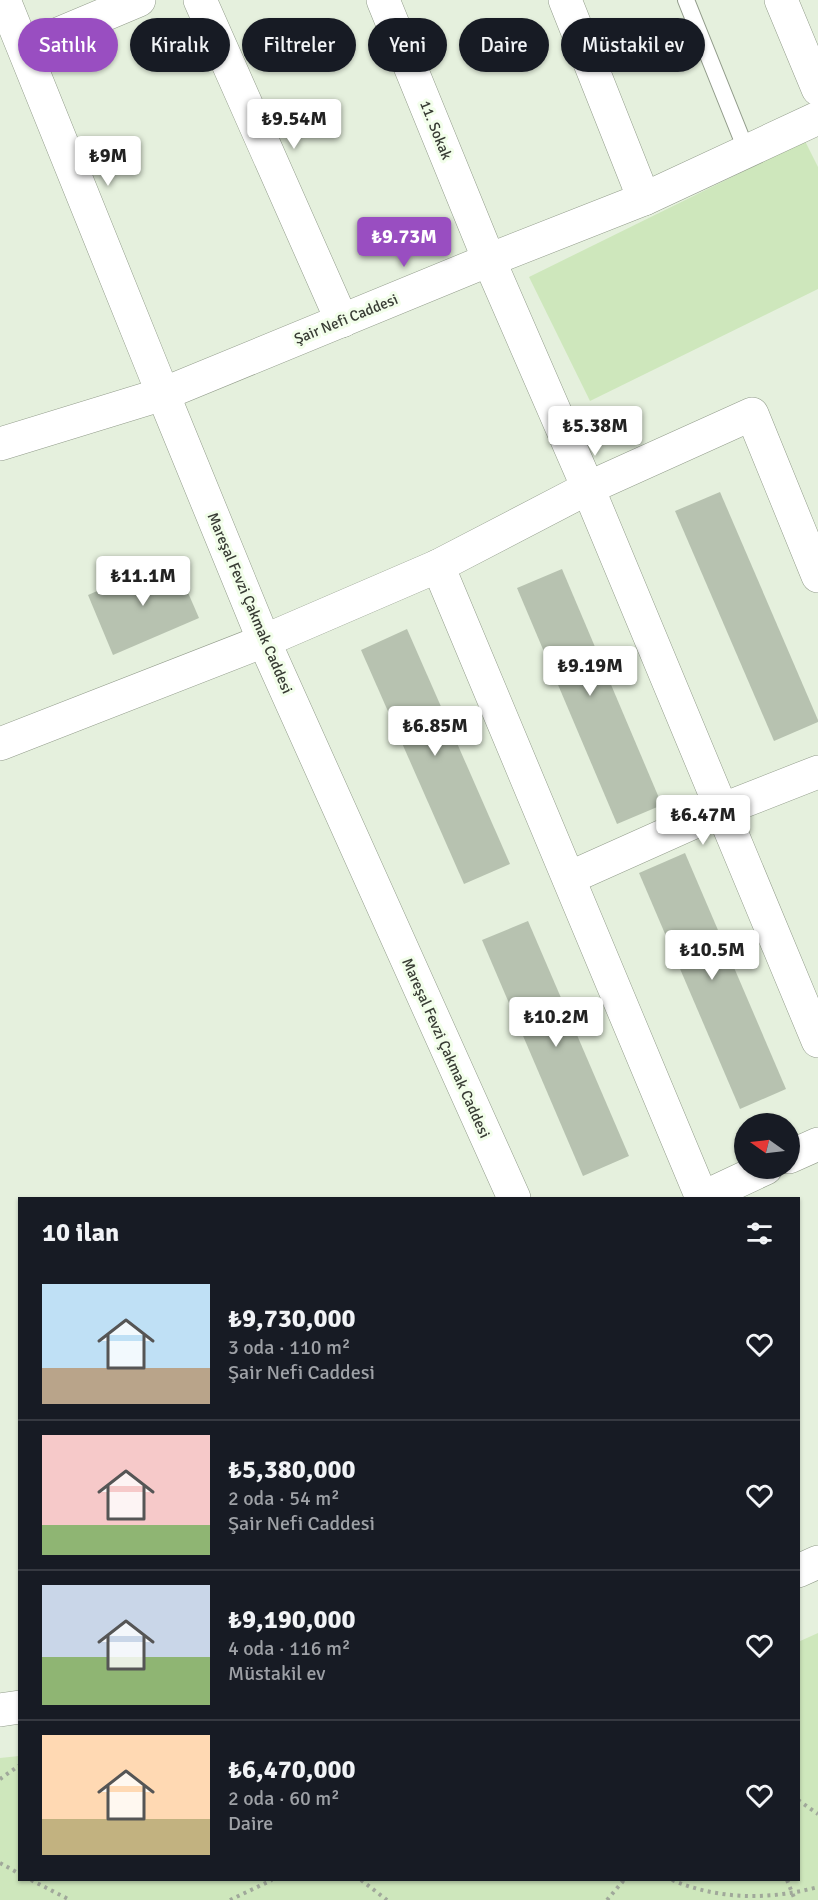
<!DOCTYPE html>
<html lang="tr">
<meta charset="utf-8">
<style>
:root{--surface:#171b24;--page:#242831;--text:#f1f3f6;--muted:#9ea1a6;--line:#363941;--accent:#994ec1}
body{margin:0;font-family:Signika,sans-serif;background:var(--page);color:var(--text);height:100vh;display:flex;flex-direction:column;font-size:22px;white-space:nowrap}
*{box-sizing:border-box;margin:0}
p{font-size:20px;color:var(--muted)}
.icon{flex:none;width:33px;height:33px;fill:none;stroke:currentColor;stroke-width:2;stroke-linecap:round;stroke-linejoin:round}
.map{position:relative;flex:1;overflow:hidden}
.side{position:absolute;left:18px;top:1197px;width:782px;height:684px;display:flex;flex-direction:column;background:var(--surface);border-radius:0px;box-shadow:0 2px 4px #0004}
.side>*{flex:none}
.top-card{position:absolute;left:18px;top:18px;width:783px;height:54px;display:flex;gap:12px}
.needle{width:39px;rotate:284deg}
.buttons{position:absolute;left:734px;top:1113px;display:grid;gap:12px}
.buttons a{display:grid;place-items:center;width:66px;height:66px;border-radius:50%;background:var(--surface);box-shadow:0 2px 4px #0004;font-size:30px}
.price{position:absolute;translate:-50% -51px;padding:0 14px;border-radius:6px;background:#fff;color:#222;font-size:20px;line-height:39px;filter:drop-shadow(0 2px 3px #0008)}
.price::after{content:'';position:absolute;left:50%;top:36px;width:18px;height:14px;margin-left:-9px;background:inherit;clip-path:polygon(0 0,100% 0,50% 100%)}
.price.current{background:var(--accent);color:#fff}
ul{padding:0;list-style:none}
li{display:flex;align-items:center;gap:18px;height:150px;padding:0 24px}
li+li{border-top:2px solid var(--line)}
li span{display:grid;place-items:center;flex:none;width:168px;height:120px;border-radius:0px;color:#555}
li>.icon{margin-inline-start:auto}
span .icon{width:72px;height:72px;fill:#fffc;stroke-width:1}
li b{font-size:26px}
h2{display:flex;justify-content:space-between;align-items:center;height:72px;padding:0 24px;font-size:26px}
.pill{padding:0 21px;border-radius:27px;background:var(--surface);box-shadow:0 2px 4px #0004;font-size:21px;line-height:54px}
.pill.current{background:var(--accent);color:#fff}
.map>svg:first-child{display:block}
</style>
<div class="map">
<svg width="818" height="1900" viewBox="0 0 818 1900">
<rect width="100%" height="100%" fill="#e5f0dd"/>
<g fill="#cee7bc">
<path d="M 805,141 L 818,167 L 818,289 L 590,401 L 529,277 Z"/>
<path d="M 818,1633 L 818,1900 L 0,1900 L 0,1758 L 19,1756 L 20,1880 L 798,1880 L 798,1642 Z"/>
</g>
<g fill="#b7c2b0">
<path d="M 720,492 L 818,720 L 818,722 L 774,741 L 675,511 Z"/>
<path d="M 173,558 L 199,618 L 113,655 L 88,595 Z"/>
<path d="M 562,569 L 662,805 L 617,824 L 517,588 Z"/>
<path d="M 407,629 L 510,864 L 464,884 L 361,650 Z"/>
<path d="M 685,853 L 786,1089 L 740,1109 L 639,873 Z"/>
<path d="M 528,921 L 629,1156 L 583,1176 L 482,940 Z"/>
</g>
<g fill="none" stroke-linecap="round" stroke-linejoin="round">
<g stroke="#929c8b" stroke-width="18">
<path id="service" d="M 686,0 L 747,152"/>
</g>
<g stroke="#929c8b" stroke-width="34">
<g id="minor">
<path d="M 200,0 L 342,321"/>
<path d="M 383,0 L 489,260 L 588,488 L 818,1041"/>
<path d="M 565,0 L 644,199"/>
<path d="M 25,48 L 139,0"/>
<path d="M 163,394 L 264,641 L 514,1198"/>
<path d="M 438,566 L 702,1198 L 766,1168"/>
<path d="M 0,744 L 264,641 L 438,566 L 588,488 L 752,414 L 818,576"/>
<path d="M 569,878 L 721,810 L 818,772"/>
<path d="M 789,1157 L 818,1144"/>
<path d="M 798,1571 L 818,1562"/>
<path d="M 0,1710 L 20,1707"/>
</g>
</g>
<g stroke="#929c8b" stroke-width="34">
<g id="tertiary">
<path d="M 4,0 L 163,394"/>
<path d="M 0,444 L 163,394 L 489,260 L 644,199 L 818,118"/>
</g>
</g>
<g stroke="#929c8b" stroke-width="34">
<path id="secondary" d="M 781,0 L 818,89"/>
</g>
<g stroke="#a0a89a" stroke-width="4" stroke-dasharray="3 4.5" stroke-linecap="butt">
<path d="M 0,1779 L 20,1765"/>
<path d="M 798,1800 L 818,1814"/>
<path d="M 0,1863 L 20,1874"/>
<path d="M 31,1880 L 70,1900"/>
<path d="M 361,1880 L 387,1900"/>
<path d="M 672,1880 C 719,1900 770,1900 818,1887"/>
<path d="M 787,1880 L 795,1900"/>
<path d="M 230,1900 L 272,1880"/>
<path d="M 607,1900 L 624,1880"/>
</g>
<use href="#service" stroke="#fff" stroke-width="16"/>
<use href="#minor" stroke="#fff" stroke-width="33"/>
<use href="#tertiary" stroke="#fff" stroke-width="33"/>
<use href="#secondary" stroke="#fff" stroke-width="33"/>
</g>
<g text-anchor="middle" dominant-baseline="central" stroke-width="6" stroke-linejoin="round" paint-order="stroke">
<g font-size="15" fill="#383c34" stroke="#f2feea">
<text transform="translate(436 130) rotate(68)">11. Sokak</text>
<text transform="translate(346 319) rotate(-22)">Şair Nefi Caddesi</text>
<text transform="translate(250 603) rotate(67)">Mareşal Fevzi Çakmak Caddesi</text>
<text transform="translate(446 1048) rotate(66)">Mareşal Fevzi Çakmak Caddesi</text>
</g>
</g>
</svg>
<div class="buttons">
<a><svg class="needle" viewBox="-14 -14 28 28"><path d="M0-13l5 13h-10z" fill="#e53935"/><path d="M0 13l5-13h-10z" fill="#9ea1a6"/></svg></a>
</div>
<b class="price" style="left:294px;top:150px">₺9.54M</b>
<b class="price" style="left:108px;top:187px">₺9M</b>
<b class="price current" style="left:404px;top:268px">₺9.73M</b>
<b class="price" style="left:595px;top:457px">₺5.38M</b>
<b class="price" style="left:143px;top:607px">₺11.1M</b>
<b class="price" style="left:590px;top:697px">₺9.19M</b>
<b class="price" style="left:435px;top:757px">₺6.85M</b>
<b class="price" style="left:703px;top:846px">₺6.47M</b>
<b class="price" style="left:712px;top:981px">₺10.5M</b>
<b class="price" style="left:556px;top:1048px">₺10.2M</b>
<div class="top-card">
<a class="pill current">Satılık</a>
<a class="pill">Kiralık</a>
<a class="pill">Filtreler</a>
<a class="pill">Yeni</a>
<a class="pill">Daire</a>
<a class="pill">Müstakil ev</a>
</div>
<section class="side">
<h2>10 ilan<svg class="icon" aria-label="filters" viewBox="0 0 24 24"><path d="M4 7h16M4 17h16"/><circle cx="9" cy="7" r="2"/><circle cx="15" cy="17" r="2"/></svg></h2>
<ul>
<li><span style="background:linear-gradient(#bfe0f5 70%,#b9a48a 0)"><svg class="icon" aria-label="home" viewBox="0 0 24 24"><path d="M3 11l9-7 9 7M6 9v11h12V9"/></svg></span><div><b>₺9,730,000</b><p>3 oda · 110 m²</p><p>Şair Nefi Caddesi</p></div><svg class="icon" aria-label="heart" viewBox="0 0 24 24"><path d="M12 20l-8-8c-3-5 5-10 8-4 3-6 11-1 8 4z"/></svg></li>
<li><span style="background:linear-gradient(#f6c9c9 75%,#8fb573 0)"><svg class="icon" aria-label="home" viewBox="0 0 24 24"><path d="M3 11l9-7 9 7M6 9v11h12V9"/></svg></span><div><b>₺5,380,000</b><p>2 oda · 54 m²</p><p>Şair Nefi Caddesi</p></div><svg class="icon" aria-label="heart" viewBox="0 0 24 24"><path d="M12 20l-8-8c-3-5 5-10 8-4 3-6 11-1 8 4z"/></svg></li>
<li><span style="background:linear-gradient(#c9d6e8 60%,#8fb573 0)"><svg class="icon" aria-label="home" viewBox="0 0 24 24"><path d="M3 11l9-7 9 7M6 9v11h12V9"/></svg></span><div><b>₺9,190,000</b><p>4 oda · 116 m²</p><p>Müstakil ev</p></div><svg class="icon" aria-label="heart" viewBox="0 0 24 24"><path d="M12 20l-8-8c-3-5 5-10 8-4 3-6 11-1 8 4z"/></svg></li>
<li><span style="background:linear-gradient(#ffd9b3 70%,#c2b280 0)"><svg class="icon" aria-label="home" viewBox="0 0 24 24"><path d="M3 11l9-7 9 7M6 9v11h12V9"/></svg></span><div><b>₺6,470,000</b><p>2 oda · 60 m²</p><p>Daire</p></div><svg class="icon" aria-label="heart" viewBox="0 0 24 24"><path d="M12 20l-8-8c-3-5 5-10 8-4 3-6 11-1 8 4z"/></svg></li>
</ul>
</section>
</div>
